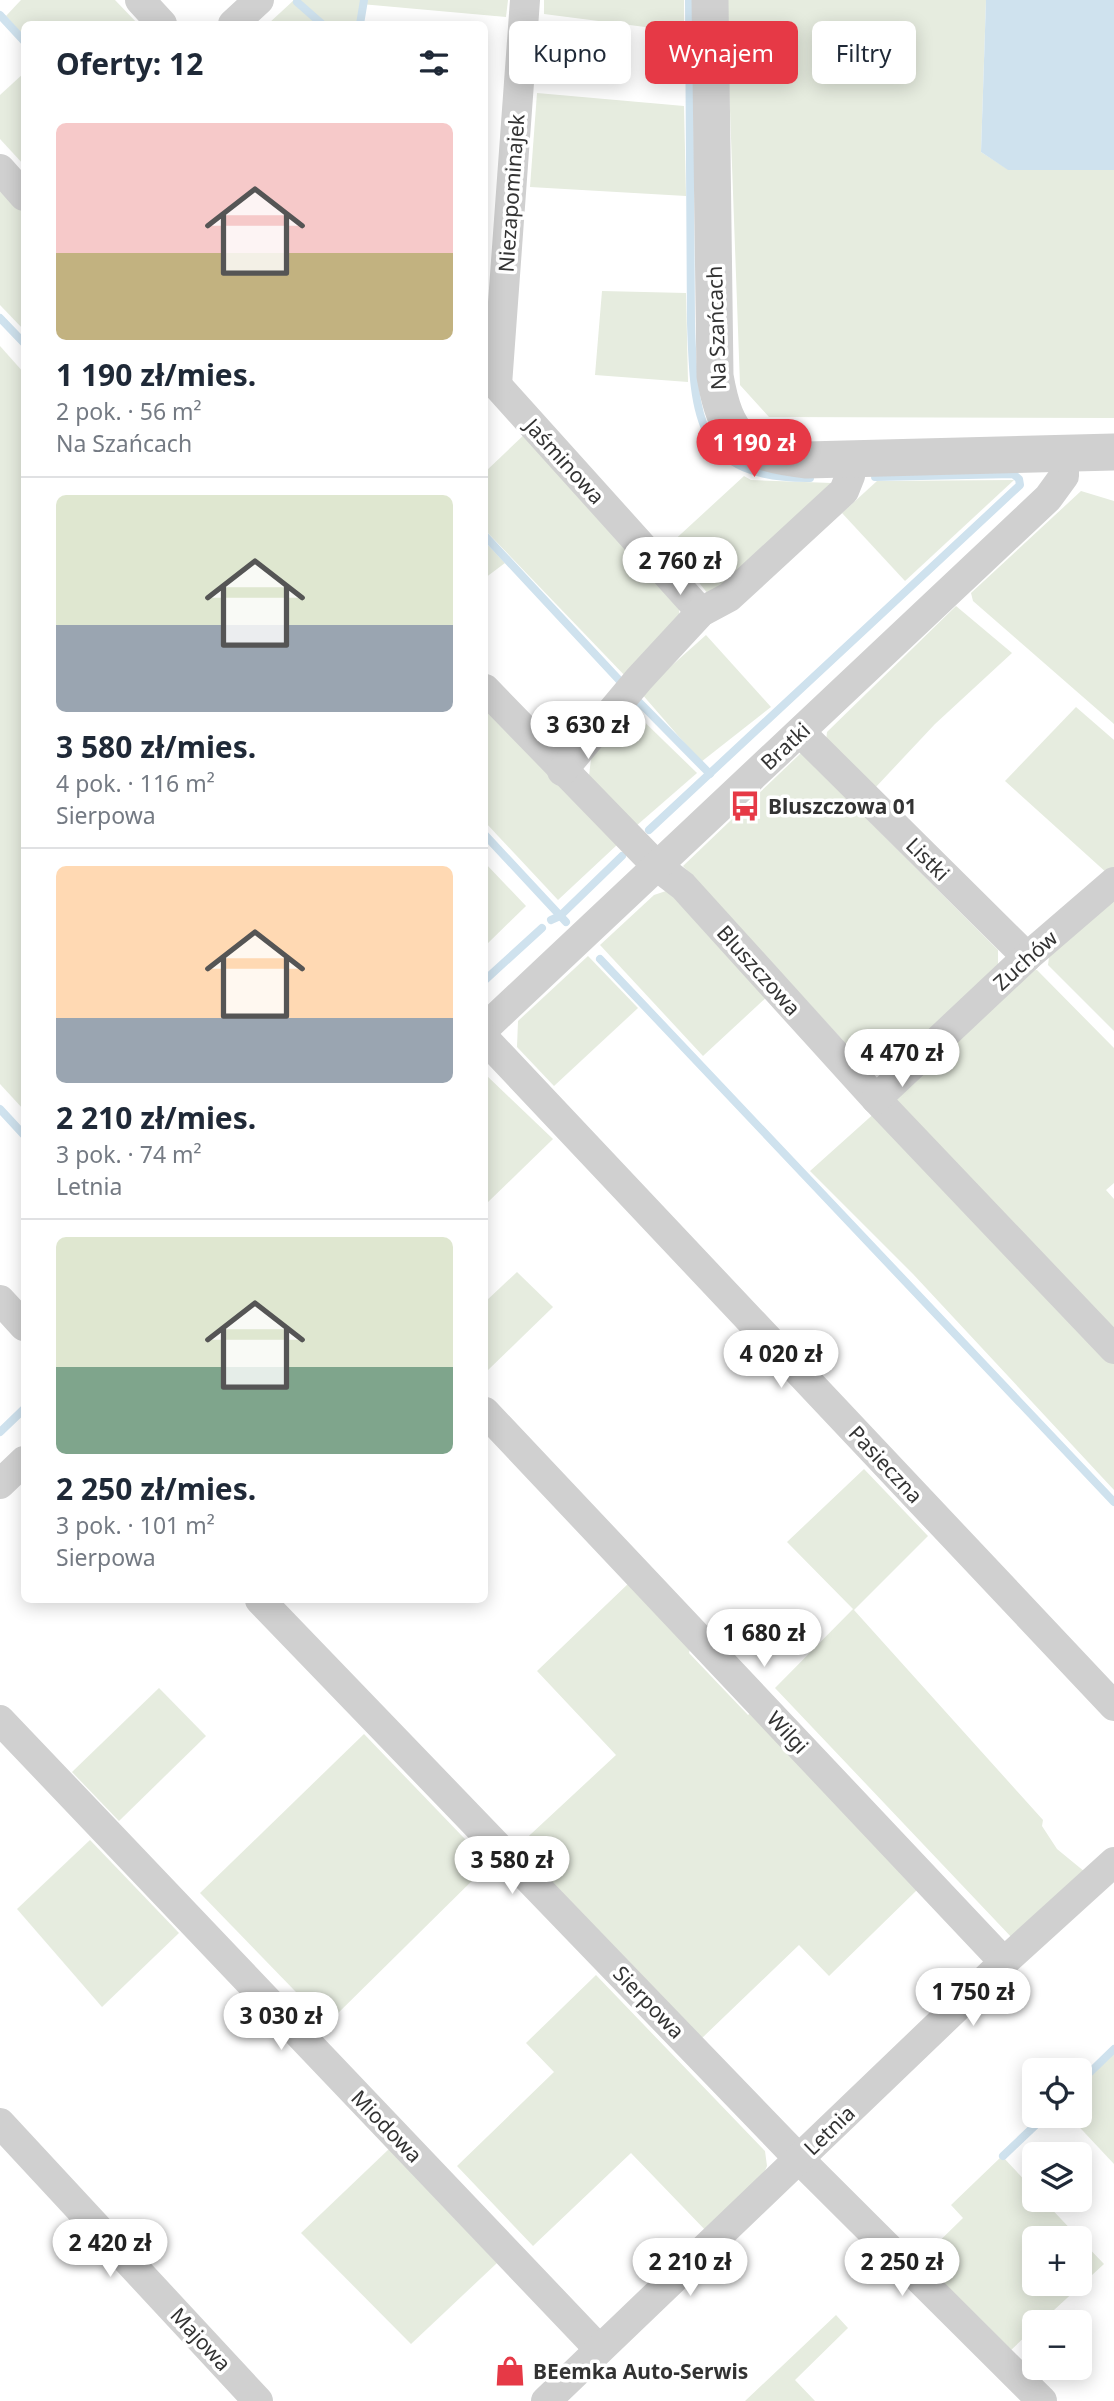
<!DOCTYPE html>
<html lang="pl">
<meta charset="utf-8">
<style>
:root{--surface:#fff;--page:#f2f2f3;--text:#1f2937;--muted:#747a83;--line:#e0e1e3;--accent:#e63946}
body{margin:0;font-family:"Noto Sans",sans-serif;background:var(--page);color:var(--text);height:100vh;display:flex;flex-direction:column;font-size:26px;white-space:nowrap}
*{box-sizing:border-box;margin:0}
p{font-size:23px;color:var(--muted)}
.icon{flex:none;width:38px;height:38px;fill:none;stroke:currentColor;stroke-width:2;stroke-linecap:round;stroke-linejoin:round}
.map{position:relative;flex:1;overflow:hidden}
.drawer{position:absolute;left:21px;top:21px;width:467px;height:1582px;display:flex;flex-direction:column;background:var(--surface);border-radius:10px;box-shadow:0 4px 18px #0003}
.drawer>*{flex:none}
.guide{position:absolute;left:509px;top:21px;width:499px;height:63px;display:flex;gap:14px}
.buttons{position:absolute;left:1022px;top:2058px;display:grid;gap:14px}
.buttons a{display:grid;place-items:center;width:70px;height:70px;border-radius:10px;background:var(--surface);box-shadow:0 4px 18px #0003;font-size:35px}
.price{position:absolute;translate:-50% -60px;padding:0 16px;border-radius:24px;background:#fff;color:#222;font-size:23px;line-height:46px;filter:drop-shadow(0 2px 4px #0008)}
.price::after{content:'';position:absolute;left:50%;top:42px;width:21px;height:16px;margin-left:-10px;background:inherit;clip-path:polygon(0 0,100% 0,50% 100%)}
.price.active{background:var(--accent);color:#fff}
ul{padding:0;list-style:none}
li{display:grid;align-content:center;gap:14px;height:371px;padding:0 35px}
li+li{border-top:2px solid var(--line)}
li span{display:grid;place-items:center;height:217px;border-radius:10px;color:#555}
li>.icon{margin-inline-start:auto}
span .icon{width:126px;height:126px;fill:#fffc;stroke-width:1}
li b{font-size:30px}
h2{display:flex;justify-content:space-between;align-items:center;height:84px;padding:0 35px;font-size:30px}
.pill{padding:0 24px;border-radius:10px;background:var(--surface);box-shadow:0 4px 18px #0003;font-size:24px;line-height:63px}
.pill.active{background:var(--accent);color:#fff}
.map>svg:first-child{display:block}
</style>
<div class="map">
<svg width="1114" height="2401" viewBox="0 0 1114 2401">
<rect width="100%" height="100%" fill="#fff"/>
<g fill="#e6ecdf">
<path d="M 21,0 L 115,0 L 138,24 L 24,24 L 24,36 L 6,16 Z"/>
<path d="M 294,0 L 508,0 L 506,17 L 361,4 L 358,24 L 268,24 Z"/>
<path d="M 544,0 L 684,0 L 684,32 L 544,14 Z"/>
<path d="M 726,0 L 986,0 L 981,152 L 1009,170 L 1114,170 L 1114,418 L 769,417 L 740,385 Z"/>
<path d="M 24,73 L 24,165 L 0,139 L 0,95 Z"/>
<path d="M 537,93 L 684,106 L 686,196 L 530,187 Z"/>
<path d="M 0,181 L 24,207 L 24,330 L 0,305 Z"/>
<path d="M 602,291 L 686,293 L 688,382 L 595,375 Z"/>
<path d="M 0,346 L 24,373 L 24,1110 L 0,1084 Z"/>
<path d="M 527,432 L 678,597 L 680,621 L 627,678 L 485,530 L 485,472 Z"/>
<path d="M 744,476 L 751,480 L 832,483 L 712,599 L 669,545 Z"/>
<path d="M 1014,480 L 905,581 L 842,513 L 877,481 Z"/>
<path d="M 1081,491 L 1114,501 L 1114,724 L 973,601 L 971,593 Z"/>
<path d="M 485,542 L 505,563 L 485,578 Z"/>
<path d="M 956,606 L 1012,653 L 935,724 L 874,789 L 826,741 L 827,732 Z"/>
<path d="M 706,635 L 771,707 L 701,762 L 641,693 Z"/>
<path d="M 485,702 L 618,844 L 558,900 L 485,822 Z"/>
<path d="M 1076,707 L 1114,740 L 1114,869 L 1108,874 L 1005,781 Z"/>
<path d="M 630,708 L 697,773 L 636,826 L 589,776 L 592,751 Z"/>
<path d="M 801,753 L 998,950 L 998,978 L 899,1064 L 871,1071 L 683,866 Z"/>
<path d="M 485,863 L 526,906 L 485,946 Z"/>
<path d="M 666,891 L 678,896 L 770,994 L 703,1056 L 600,945 L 654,895 Z"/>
<path d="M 1114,893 L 1114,1031 L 1048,965 L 1050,949 Z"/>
<path d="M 588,956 L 638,1008 L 554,1086 L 517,1047 L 518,1021 Z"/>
<path d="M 1037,970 L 1114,1048 L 1114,1183 L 1106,1190 L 1114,1199 L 1114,1336 L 893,1098 L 1026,971 Z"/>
<path d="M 485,1074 L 553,1139 L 485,1205 Z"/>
<path d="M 878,1110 L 1114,1361 L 1114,1490 L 913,1274 L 810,1171 Z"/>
<path d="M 517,1272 L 553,1307 L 485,1373 L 485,1302 Z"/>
<path d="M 864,1469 L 928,1536 L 854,1610 L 1043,1820 L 1042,1826 L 1057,1849 L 1085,1872 L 1014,1940 L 775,1688 L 853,1609 L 787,1542 Z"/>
<path d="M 630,1582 L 691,1645 L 689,1653 L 748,1715 L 755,1709 L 917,1890 L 829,1976 L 799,1945 L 701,2039 L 517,1847 L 616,1755 L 537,1671 Z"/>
<path d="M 159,1688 L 206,1736 L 119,1821 L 72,1772 Z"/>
<path d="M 364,1734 L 489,1864 L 327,2024 L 200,1893 Z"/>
<path d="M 90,1840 L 179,1933 L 102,2007 L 17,1909 Z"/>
<path d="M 596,1975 L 765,2151 L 767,2166 L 763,2175 L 708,2233 L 631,2153 L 533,2246 L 457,2166 L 554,2072 L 526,2043 Z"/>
<path d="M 1112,2049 L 1114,2052 L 1114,2164 L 1069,2116 L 1080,2116 L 1080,2080 Z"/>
<path d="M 389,2149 L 497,2263 L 411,2344 L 301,2233 Z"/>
<path d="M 1002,2156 L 1034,2190 L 1034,2200 L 1043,2200 L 1079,2238 L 1034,2238 L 1034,2284 L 1080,2284 L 1080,2239 L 1104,2264 L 1041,2322 L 1034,2322 L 1034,2328 L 1008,2353 L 919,2261 L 963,2218 L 951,2205 Z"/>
<path d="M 836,2315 L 848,2328 L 795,2380 L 815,2401 L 745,2401 Z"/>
</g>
<path fill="#cfe2ee" d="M 986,0 L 1114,0 L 1114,170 L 1008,170 L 981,152 Z"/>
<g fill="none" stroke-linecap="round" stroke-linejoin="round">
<g stroke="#cfe2ee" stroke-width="8">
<path d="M 689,0 L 691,323 C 694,417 696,479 810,478"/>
<path d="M 297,2 L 322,24"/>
<path d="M 0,15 L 24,41"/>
<path d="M 360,24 L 364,0"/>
<path d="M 0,318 L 24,343"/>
<path d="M 485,536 L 620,681"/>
<path d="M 637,700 L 710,774"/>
<path d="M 649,830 L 1020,485 L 1019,479 L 1013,474 L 875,477"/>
<path d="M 485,835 L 566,922"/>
<path d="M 551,920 L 560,916 L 622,856"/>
<path d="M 600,959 L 1114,1502"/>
<path d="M 485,980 L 542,928"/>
<path d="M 0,1109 L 24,1135"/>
<path d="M 0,1432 L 24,1409"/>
<path d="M 1080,2082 L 1114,2049"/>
<path d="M 1003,2156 L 1045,2116"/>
</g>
<g stroke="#d0d0d0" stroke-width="30">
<path d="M 140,0 L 162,24"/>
<path d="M 233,24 L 259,0"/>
<path d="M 0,169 L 24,196"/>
<path d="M 485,372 L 701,612"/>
<path d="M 497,385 L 525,0"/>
<path d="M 485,689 L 657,866 L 683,886 L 876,1099 L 1114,1349"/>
<path d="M 800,732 L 1027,957"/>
<path d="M 562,771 L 639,679 L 701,612 L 729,597 L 844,491 L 850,476 L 853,458"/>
<path d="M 485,1028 L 1048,498 L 1064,476 L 1064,452"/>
<path d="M 485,1039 L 1114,1706"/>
<path d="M 876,1099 L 1027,957 L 1114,882"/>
<path d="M 0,1300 L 24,1326"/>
<path d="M 485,1412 L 1004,1962"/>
<path d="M 0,1484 L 24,1461"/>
<path d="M 260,1600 L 799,2159 L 1042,2401"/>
<path d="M 0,1720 L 599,2349"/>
<path d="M 0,2123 L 258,2401"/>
<path d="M 546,2401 L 1004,1962 L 1114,1862"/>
</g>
<path stroke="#d0d0d0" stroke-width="37" d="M 710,0 L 715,376 C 726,439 743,453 807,460 L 1114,452"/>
</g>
<defs>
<g id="bus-bare" transform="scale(2.415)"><path d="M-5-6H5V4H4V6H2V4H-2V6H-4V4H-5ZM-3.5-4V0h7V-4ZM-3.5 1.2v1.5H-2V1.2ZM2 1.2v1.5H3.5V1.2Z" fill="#e63946" stroke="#fff" stroke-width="2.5" paint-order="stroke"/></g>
<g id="shop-bare" transform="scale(2.415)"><path d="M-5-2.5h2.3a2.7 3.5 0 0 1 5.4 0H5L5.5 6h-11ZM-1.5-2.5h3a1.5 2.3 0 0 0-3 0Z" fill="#e63946" stroke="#fff" stroke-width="2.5" paint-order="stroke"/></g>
</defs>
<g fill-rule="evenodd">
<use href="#bus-bare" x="745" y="806"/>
<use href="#shop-bare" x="510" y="2371"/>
</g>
<g text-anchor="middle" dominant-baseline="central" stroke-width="7" stroke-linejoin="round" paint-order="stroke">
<g font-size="21" fill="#333" stroke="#fff">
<text transform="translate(511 193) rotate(-86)">Niezapominajek</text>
<text transform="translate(716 328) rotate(-92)">Na Szańcach</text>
<text transform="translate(565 461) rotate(48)">Jaśminowa</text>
<text transform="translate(785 746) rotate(-43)">Bratki</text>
<text transform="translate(928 859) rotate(45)">Listki</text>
<text transform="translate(1025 960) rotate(-42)">Zuchów</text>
<text transform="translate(759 970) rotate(48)">Bluszczowa</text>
<text transform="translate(886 1464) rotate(47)">Pasieczna</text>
<text transform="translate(788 1732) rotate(47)">Wilgi</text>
<text transform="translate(649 2002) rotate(46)">Sierpowa</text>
<text transform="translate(387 2126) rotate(46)">Miodowa</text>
<text transform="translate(829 2130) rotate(-44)">Letnia</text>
<text transform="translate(201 2339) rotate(47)">Majowa</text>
</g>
<g font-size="21" font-weight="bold" fill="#333" stroke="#fff" text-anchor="start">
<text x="768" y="806">Bluszczowa 01</text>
<text x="533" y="2371">BEemka Auto-Serwis</text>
</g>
</g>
</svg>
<div class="buttons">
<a><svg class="icon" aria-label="locate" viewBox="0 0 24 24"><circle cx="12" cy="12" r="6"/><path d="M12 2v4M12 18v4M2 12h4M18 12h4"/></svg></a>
<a><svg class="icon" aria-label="layers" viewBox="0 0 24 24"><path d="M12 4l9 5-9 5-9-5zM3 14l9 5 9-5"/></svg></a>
<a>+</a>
<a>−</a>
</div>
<b class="price active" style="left:754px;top:479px">1 190 zł</b>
<b class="price" style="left:680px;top:597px">2 760 zł</b>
<b class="price" style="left:588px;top:761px">3 630 zł</b>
<b class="price" style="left:902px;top:1089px">4 470 zł</b>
<b class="price" style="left:781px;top:1390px">4 020 zł</b>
<b class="price" style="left:764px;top:1669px">1 680 zł</b>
<b class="price" style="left:512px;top:1896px">3 580 zł</b>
<b class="price" style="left:973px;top:2028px">1 750 zł</b>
<b class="price" style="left:281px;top:2052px">3 030 zł</b>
<b class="price" style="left:110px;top:2279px">2 420 zł</b>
<b class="price" style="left:690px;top:2298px">2 210 zł</b>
<b class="price" style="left:902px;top:2298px">2 250 zł</b>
<div class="guide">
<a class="pill">Kupno</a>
<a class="pill active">Wynajem</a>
<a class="pill">Filtry</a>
</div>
<section class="drawer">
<h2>Oferty: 12<svg class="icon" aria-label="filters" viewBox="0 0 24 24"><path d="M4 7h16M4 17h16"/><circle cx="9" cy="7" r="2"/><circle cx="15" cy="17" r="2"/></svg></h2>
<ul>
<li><span style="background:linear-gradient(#f6c9c9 60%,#c2b280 0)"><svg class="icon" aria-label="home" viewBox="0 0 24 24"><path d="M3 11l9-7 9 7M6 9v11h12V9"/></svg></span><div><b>1 190 zł/mies.</b><p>2 pok. · 56 m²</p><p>Na Szańcach</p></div></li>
<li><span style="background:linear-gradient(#dfe7d0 60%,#9aa5b1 0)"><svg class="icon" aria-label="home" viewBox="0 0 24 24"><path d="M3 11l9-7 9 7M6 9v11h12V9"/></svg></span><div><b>3 580 zł/mies.</b><p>4 pok. · 116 m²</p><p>Sierpowa</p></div></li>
<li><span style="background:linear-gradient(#ffd9b3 70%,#9aa5b1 0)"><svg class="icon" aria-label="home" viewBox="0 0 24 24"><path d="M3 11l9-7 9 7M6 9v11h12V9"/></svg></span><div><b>2 210 zł/mies.</b><p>3 pok. · 74 m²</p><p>Letnia</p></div></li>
<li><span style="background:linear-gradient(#dfe7d0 60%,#7fa58c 0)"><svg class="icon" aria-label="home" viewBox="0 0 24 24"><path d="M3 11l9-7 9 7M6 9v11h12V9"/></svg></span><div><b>2 250 zł/mies.</b><p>3 pok. · 101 m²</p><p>Sierpowa</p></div></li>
</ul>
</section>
</div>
